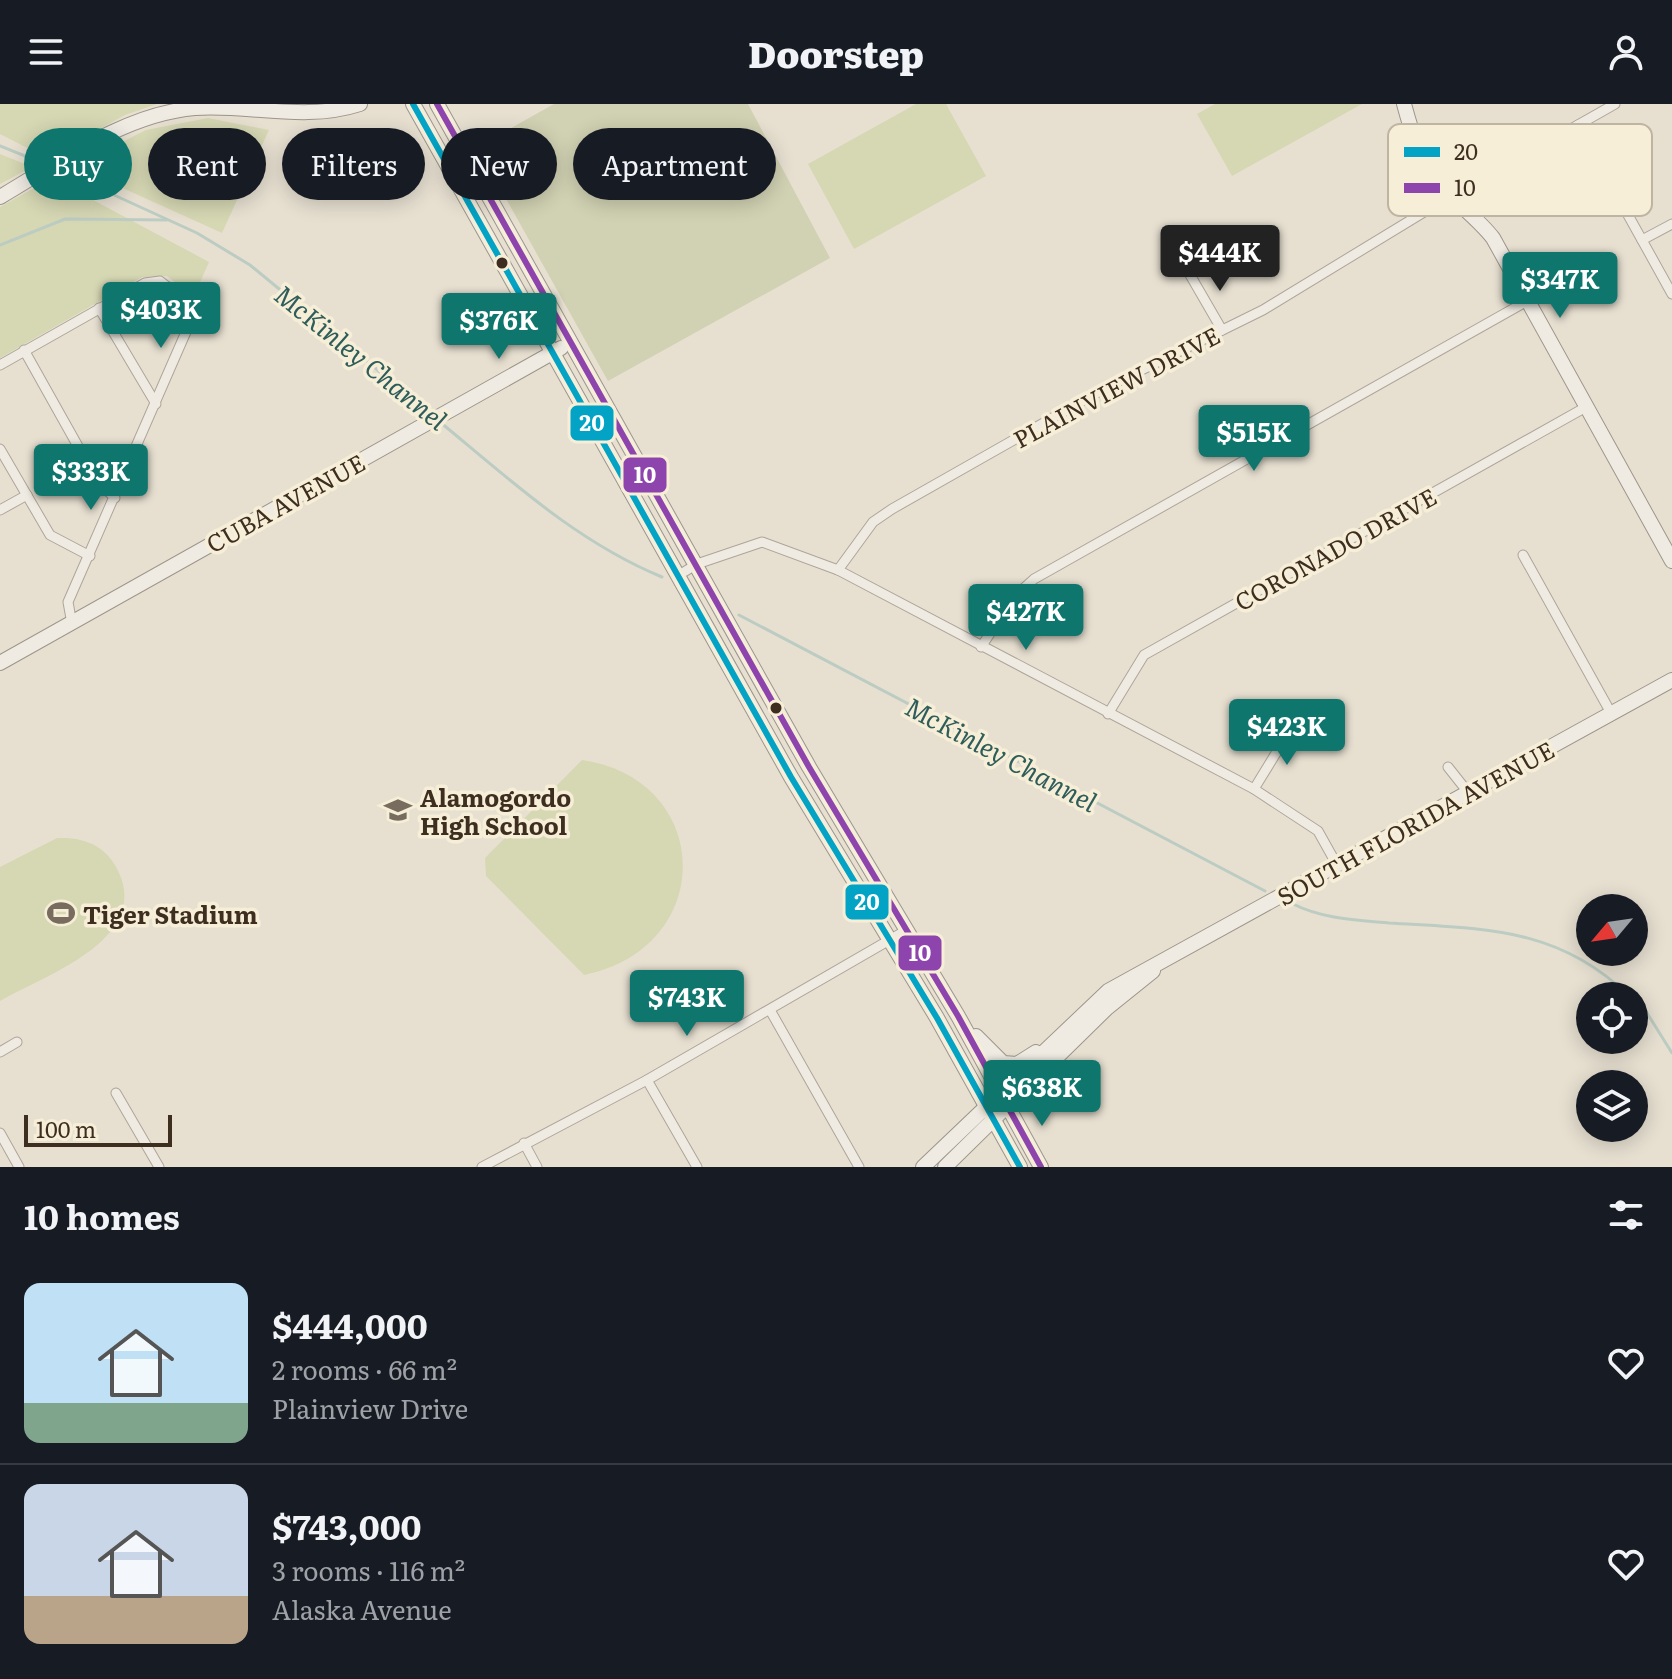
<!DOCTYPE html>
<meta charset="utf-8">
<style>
:root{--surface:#171b24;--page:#20242c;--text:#f1f3f6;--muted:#9ea1a6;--line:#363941;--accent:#0f766e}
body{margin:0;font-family:Literata,serif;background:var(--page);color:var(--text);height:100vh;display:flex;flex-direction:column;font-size:30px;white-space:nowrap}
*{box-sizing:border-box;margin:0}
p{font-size:26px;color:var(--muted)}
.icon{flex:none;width:44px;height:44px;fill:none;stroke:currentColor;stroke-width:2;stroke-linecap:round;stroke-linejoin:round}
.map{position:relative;height:1063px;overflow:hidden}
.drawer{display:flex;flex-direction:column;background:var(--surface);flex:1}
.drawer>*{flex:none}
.top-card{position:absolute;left:24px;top:24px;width:800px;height:72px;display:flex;gap:16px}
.needle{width:52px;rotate:241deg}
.fabs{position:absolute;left:1576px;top:790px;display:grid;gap:16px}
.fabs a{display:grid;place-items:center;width:72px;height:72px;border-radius:50%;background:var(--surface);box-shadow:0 4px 20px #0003;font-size:40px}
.scale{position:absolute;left:24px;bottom:20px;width:148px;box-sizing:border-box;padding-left:8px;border:4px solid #3d2e20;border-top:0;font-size:22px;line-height:28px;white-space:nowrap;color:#3d2e20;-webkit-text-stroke:6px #f7eed8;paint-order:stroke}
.price{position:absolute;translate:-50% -68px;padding:0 18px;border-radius:8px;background:var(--accent);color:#fff;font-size:26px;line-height:52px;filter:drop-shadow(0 2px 4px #0008)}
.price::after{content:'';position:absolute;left:50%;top:48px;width:24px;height:18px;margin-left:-12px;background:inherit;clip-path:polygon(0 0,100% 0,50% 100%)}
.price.active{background:#222;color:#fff}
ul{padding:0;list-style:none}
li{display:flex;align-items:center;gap:24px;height:200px;padding:0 24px}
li+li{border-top:2px solid var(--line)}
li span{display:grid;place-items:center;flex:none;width:224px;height:160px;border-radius:16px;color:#555}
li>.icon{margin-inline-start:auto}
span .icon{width:96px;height:96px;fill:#fffc;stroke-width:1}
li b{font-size:34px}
h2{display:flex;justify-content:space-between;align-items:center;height:96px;padding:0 24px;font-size:34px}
.pill{padding:0 28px;border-radius:36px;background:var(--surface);box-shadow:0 4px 20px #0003;font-size:28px;line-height:72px}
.pill.active{background:var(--accent);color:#fff}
header{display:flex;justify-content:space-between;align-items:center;height:104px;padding:0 24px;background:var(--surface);font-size:36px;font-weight:800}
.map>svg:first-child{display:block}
</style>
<header><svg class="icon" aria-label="menu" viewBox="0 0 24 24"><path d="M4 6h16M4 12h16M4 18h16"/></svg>Doorstep<svg class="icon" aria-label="person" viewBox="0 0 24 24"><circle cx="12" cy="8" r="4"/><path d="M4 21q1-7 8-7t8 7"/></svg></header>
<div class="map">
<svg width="1672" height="1063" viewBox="0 0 1672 1063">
<rect width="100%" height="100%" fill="#e7e0d1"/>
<g fill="#d6d7b3">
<path d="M 0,0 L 157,0 L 125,11 L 47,54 L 0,30 Z"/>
<path d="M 916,0 L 946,0 L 986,72 L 854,145 L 808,60 Z"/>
<path d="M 1215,0 L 1362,0 L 1232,72 L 1197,10 Z"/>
<path d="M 208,14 L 269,26 L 222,129 L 74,62 L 146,26 Z"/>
<path d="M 0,50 L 32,63 L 0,80 Z"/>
<path d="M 52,74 L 209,158 L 194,192 L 167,172 L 142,173 L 0,254 L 0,103 Z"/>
<path d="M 582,656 C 714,675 718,844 584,871 L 486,772 L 485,754 Z"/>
<path d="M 57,734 C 80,733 102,739 115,761 C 157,833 48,870 0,897 L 0,763 Z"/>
</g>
<path fill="#d1d1b3" d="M 554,0 L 748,0 L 830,154 L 608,277 L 477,43 Z"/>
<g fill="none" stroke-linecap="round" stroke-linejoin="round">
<g stroke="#bcccc2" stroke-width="3">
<path d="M 0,42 L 45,60"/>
<path d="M 55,64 L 197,129 L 250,161 L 431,310"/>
<path d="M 0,141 L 65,115 L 167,116"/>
<path d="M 440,318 C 510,376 577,438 662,473"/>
<path d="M 739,511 L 1265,787"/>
<path d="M 1293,800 C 1323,815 1356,816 1389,819 C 1482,825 1558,822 1629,892"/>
<path d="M 1634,896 L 1647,909 L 1672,949"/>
</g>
<g stroke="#ada599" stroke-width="11">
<g id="street">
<path d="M 1578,21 L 1615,0"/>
<path d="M 1642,136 L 1672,120"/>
<path d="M 1189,169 L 1222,226"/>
<path d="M 99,204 L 156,300"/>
<path d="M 24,246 L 98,378 L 115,394"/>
<path d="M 0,261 L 145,179 L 160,177 L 196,205 L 68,498 L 72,520"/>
<path d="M 0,345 L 50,431 L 90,452"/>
<path d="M 0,406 L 27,391"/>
<path d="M 1523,451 L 1611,609"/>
<path d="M 838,466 L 873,418 L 892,405 L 1107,283 L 1263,206 L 1452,91 L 1578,21 L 1672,190"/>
<path d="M 679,471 L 697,460 L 762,438 L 838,466 L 1254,685 L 1318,727 L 1337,761"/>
<path d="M 981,543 L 1014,493 L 1034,475 L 1527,197"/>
<path d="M 1108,610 L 1144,551 L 1586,303"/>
<path d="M 1448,663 L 1467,687"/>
<path d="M 1254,685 L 1292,623"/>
<path d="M 770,906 L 859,1063"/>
<path d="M 0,948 L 17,938"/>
<path d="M 647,976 L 697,1063"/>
<path d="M 116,989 L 159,1063"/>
<path d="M 0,1029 L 19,1063"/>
<path d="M 524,1039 L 537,1063"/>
<path d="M 482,1063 L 647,976 L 905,827"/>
</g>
</g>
<g stroke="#9c958a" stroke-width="16">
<g id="secondary">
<path d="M 413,0 L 791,673 L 937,914 L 1020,1063"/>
<path d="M 437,0 L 809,663 L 958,912 L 1041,1063"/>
<path d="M 1404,0 C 1411,26 1419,53 1436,75 C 1450,95 1476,112 1493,134 L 1672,457"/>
<path d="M 0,93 C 60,58 124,10 195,4 C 251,0 304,18 360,0"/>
<path d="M 0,559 L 561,244"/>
<path d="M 976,932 L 1003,959 L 1017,960 L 1036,948"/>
<path d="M 923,1063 L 1108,887 L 1672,576"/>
<path d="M 945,1063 L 1107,904 L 1153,867"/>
</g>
</g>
<use href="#street" stroke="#efebe3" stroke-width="9"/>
<use href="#secondary" stroke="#efebe3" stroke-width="14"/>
<g stroke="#f7eed8" stroke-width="12">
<path id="bus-1" d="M 413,0 L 791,673 L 937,914 L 1020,1063"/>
</g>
<g stroke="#f7eed8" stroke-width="12">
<path id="bus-2" d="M 437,0 L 809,663 L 958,912 L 1041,1063"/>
</g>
<use href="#bus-1" stroke="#03a3c5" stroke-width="6"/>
<use href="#bus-2" stroke="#8e44ad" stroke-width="6"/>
</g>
<defs>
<g id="school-bare" transform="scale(2.16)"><path d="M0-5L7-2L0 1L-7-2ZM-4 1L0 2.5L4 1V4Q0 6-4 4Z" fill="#786c5e" stroke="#f7eed8" stroke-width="2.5" paint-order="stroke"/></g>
<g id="stadium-bare" transform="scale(2.16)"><path d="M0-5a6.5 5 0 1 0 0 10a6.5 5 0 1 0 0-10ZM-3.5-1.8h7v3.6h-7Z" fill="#786c5e" stroke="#f7eed8" stroke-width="2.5" paint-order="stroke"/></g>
</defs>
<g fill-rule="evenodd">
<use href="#school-bare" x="398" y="706"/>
<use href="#stadium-bare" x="61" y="809"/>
</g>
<g fill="#3d2e20" stroke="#f7eed8" stroke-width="3">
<circle cx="502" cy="159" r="7"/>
<circle cx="776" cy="604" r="7"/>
</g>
<g text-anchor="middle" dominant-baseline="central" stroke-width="7" stroke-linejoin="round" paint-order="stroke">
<g font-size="24" fill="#3d2e20" stroke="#f7eed8">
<text transform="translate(1116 282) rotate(-28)">PLAINVIEW DRIVE</text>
<text transform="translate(285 398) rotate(-29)">CUBA AVENUE</text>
<text transform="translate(1335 444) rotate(-29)">CORONADO DRIVE</text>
<text transform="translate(1415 718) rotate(-29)">SOUTH FLORIDA AVENUE</text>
</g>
<g font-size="24" font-weight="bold" fill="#3d2e20" stroke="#f7eed8" text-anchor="start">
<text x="420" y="692">Alamogordo<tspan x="420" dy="28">High School</tspan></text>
<text x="83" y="809">Tiger Stadium</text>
</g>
<g font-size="26" font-style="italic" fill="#2f5d5a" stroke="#f7eed8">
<text transform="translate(362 252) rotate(39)">McKinley Channel</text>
<text transform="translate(1002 649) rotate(28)">McKinley Channel</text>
</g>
</g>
<rect x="1388" y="20" width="264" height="92" rx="12" fill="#f7eed8" stroke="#bfb4a1" stroke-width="2"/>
<rect x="1404" y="43" width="36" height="10" fill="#03a3c5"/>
<rect x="1404" y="79" width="36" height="10" fill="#8e44ad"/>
<g font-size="22" fill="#3d2e20">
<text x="1454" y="56">20</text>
<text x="1454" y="92">10</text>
</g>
<g stroke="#f7eed8" stroke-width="3">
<rect x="569" y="300" width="46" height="38" rx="8" fill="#03a3c5"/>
<rect x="622" y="352" width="46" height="38" rx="8" fill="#8e44ad"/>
<rect x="844" y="779" width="46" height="38" rx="8" fill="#03a3c5"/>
<rect x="897" y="830" width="46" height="38" rx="8" fill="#8e44ad"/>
</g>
<g font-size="22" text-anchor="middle" font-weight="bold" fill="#fff">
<text x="592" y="327">20</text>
<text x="645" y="379">10</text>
<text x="867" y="806">20</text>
<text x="920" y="857">10</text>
</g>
</svg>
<div class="fabs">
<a><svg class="needle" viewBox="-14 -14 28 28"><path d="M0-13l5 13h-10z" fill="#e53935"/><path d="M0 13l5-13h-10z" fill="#9ea1a6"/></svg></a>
<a><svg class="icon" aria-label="locate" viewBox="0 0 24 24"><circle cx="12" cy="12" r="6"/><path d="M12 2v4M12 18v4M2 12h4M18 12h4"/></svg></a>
<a><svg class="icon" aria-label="layers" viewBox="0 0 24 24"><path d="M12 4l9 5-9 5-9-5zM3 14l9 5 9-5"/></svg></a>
</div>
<div class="scale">100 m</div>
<b class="price active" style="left:1220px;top:189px">$444K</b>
<b class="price" style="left:1560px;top:216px">$347K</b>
<b class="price" style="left:161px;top:246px">$403K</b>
<b class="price" style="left:499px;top:257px">$376K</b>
<b class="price" style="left:1254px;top:369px">$515K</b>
<b class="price" style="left:91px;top:408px">$333K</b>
<b class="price" style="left:1026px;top:548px">$427K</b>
<b class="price" style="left:1287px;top:663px">$423K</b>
<b class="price" style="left:687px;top:934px">$743K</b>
<b class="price" style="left:1042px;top:1024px">$638K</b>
<div class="top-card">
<a class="pill active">Buy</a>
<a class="pill">Rent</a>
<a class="pill">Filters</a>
<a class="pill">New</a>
<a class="pill">Apartment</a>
</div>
</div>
<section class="drawer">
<h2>10 homes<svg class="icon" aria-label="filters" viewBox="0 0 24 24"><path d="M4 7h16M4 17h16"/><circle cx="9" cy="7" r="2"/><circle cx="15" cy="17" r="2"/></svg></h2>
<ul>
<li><span style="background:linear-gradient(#bfe0f5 75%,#7fa58c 0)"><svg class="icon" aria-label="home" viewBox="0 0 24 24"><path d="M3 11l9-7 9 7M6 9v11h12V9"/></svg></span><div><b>$444,000</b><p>2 rooms · 66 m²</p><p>Plainview Drive</p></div><svg class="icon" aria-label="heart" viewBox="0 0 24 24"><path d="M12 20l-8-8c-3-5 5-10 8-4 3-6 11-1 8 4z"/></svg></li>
<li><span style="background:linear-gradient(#c9d6e8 70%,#b9a48a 0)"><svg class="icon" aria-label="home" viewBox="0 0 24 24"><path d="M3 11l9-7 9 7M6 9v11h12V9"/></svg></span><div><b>$743,000</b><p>3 rooms · 116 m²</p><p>Alaska Avenue</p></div><svg class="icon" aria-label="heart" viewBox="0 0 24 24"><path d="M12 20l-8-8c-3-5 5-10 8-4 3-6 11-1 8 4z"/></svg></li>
</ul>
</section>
